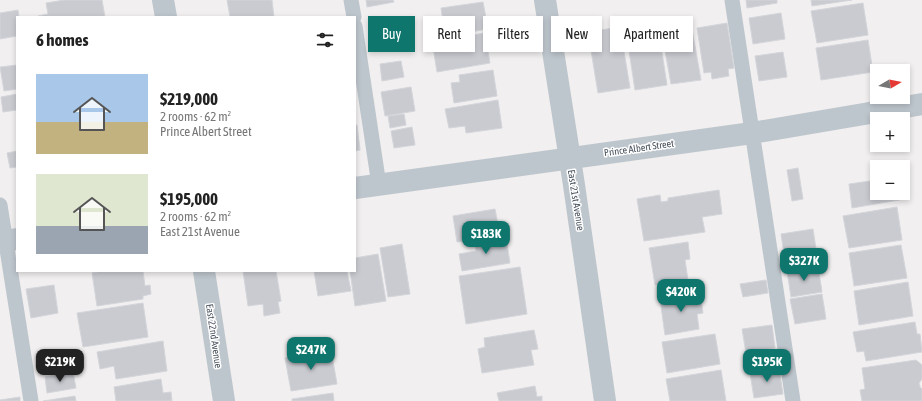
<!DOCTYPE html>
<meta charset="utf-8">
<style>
:root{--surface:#fff;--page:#f2f2f2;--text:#222;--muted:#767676;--accent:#0f766e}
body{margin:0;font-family:"Asap Condensed",sans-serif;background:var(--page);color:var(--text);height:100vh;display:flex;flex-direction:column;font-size:15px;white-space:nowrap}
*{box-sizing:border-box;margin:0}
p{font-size:13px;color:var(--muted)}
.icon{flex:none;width:22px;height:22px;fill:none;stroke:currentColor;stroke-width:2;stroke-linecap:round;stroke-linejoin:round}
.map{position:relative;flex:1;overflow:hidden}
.drawer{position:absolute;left:16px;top:16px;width:340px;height:256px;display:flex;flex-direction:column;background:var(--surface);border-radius:0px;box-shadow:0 2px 6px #0003}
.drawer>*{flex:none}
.top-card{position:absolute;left:368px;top:16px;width:380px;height:36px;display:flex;gap:8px}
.needle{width:26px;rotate:80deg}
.buttons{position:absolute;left:870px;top:64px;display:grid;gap:8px}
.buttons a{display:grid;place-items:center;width:40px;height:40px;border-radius:0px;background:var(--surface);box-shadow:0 2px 6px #0003;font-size:20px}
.price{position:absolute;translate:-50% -34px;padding:0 9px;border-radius:8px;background:var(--accent);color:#fff;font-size:13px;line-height:26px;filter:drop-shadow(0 1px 2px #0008)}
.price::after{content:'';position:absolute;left:50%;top:24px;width:12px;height:9px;margin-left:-6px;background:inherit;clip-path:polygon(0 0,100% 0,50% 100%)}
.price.active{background:#222;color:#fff}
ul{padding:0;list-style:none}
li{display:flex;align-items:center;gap:12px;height:100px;padding:0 20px}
li span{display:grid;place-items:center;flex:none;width:112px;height:80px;border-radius:0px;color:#555}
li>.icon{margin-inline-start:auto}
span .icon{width:48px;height:48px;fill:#fffc;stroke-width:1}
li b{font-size:17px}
h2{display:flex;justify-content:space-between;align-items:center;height:48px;padding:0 20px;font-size:17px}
.chip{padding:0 14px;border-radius:0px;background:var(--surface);box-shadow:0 2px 6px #0003;font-size:14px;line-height:36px}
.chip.active{background:var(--accent);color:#fff}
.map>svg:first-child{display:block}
</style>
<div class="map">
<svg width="922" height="401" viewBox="0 0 922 401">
<rect width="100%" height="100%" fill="#f1efef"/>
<g fill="#c9cbd1" stroke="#d3d5da">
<path d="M 64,0 L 102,0 L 105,17 L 38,17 L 38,16 L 48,14 L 46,3 Z"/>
<path d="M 227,0 L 272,0 L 274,17 L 230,17 Z"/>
<path d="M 366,0 L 393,0 L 394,2 L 367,7 Z"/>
<path d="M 746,0 L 777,0 L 777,3 L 747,8 Z"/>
<path d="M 811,0 L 852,0 L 812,6 Z"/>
<path d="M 483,2 L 488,29 L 445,36 L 441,8 Z"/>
<path d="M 863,3 L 868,35 L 817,43 L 811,11 Z"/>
<path d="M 18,10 L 19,17 L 17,17 L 17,36 L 0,39 L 0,13 Z"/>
<path d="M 781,13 L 785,39 L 753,44 L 749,18 Z"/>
<path d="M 727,23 L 734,68 L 728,69 L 729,76 L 712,79 L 711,72 L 704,73 L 697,28 Z"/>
<path d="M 620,27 L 630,88 L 598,93 L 588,32 Z"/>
<path d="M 692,29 L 701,80 L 671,84 L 662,34 Z"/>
<path d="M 485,33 L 490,63 L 437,72 L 432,41 Z"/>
<path d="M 659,33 L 667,85 L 635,90 L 627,38 Z"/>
<path d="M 868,40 L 873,72 L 821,80 L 816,48 Z"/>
<path d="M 783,52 L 787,77 L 759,81 L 755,56 Z"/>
<path d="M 401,61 L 404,77 L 382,81 L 380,64 Z"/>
<path d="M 17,65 L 17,89 L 4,91 L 0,67 Z"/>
<path d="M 493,70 L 497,96 L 454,103 L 451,83 L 460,82 L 459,75 Z"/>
<path d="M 411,87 L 415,111 L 385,116 L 381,92 Z"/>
<path d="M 17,94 L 17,110 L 3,112 L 1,97 Z"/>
<path d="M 498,100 L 502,128 L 466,133 L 465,126 L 449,128 L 445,109 Z"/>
<path d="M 404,114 L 406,125 L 390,128 L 388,116 Z"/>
<path d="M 355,125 L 357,125 L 360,150 L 355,151 Z"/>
<path d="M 412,127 L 415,145 L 394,148 L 391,131 Z"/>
<path d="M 17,151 L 17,167 L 10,168 L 7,153 Z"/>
<path d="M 798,168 L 803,199 L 792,201 L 787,170 Z"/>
<path d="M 877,180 L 877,193 L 903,193 L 903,188 L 905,199 L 852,208 L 849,184 Z"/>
<path d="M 719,190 L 722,214 L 702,217 L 705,232 L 644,241 L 637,199 L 660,195 L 661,202 L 668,201 L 668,198 Z"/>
<path d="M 897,207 L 902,240 L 849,248 L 843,216 Z"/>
<path d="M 495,209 L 500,235 L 457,242 L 453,216 Z"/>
<path d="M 813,229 L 817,255 L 785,261 L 781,234 Z"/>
<path d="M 506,237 L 510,263 L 462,271 L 459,254 L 476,251 L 475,242 Z"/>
<path d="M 688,242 L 690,259 L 685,260 L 688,280 L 655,285 L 649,248 Z"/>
<path d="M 402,244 L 410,294 L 388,297 L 380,248 Z"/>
<path d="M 901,245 L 907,278 L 854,286 L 849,253 Z"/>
<path d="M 378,254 L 386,301 L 355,306 L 350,271 L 355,271 L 355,258 Z"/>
<path d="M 818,266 L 822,292 L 791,297 L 787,271 Z"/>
<path d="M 520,267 L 527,314 L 466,324 L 459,276 Z"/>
<path d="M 102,271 L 143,271 L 145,286 L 150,285 L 151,294 L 143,296 L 143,299 L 97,306 L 92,273 Z"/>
<path d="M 243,271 L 276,271 L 281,301 L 278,302 L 280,313 L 264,316 L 263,304 L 248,306 Z"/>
<path d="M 314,271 L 347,271 L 351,291 L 318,296 Z"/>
<path d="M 766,280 L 768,293 L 743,297 L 740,284 Z"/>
<path d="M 908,282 L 913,316 L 859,325 L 854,291 Z"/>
<path d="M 54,285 L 58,313 L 31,318 L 26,289 Z"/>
<path d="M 700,293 L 703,313 L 697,314 L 699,329 L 665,335 L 660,299 Z"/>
<path d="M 822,294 L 826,319 L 795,324 L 790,299 Z"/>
<path d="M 143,303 L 148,337 L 83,347 L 77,313 Z"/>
<path d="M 915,322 L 917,334 L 920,334 L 922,352 L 866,361 L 864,351 L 857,352 L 853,332 Z"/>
<path d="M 772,325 L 775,348 L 746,353 L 742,329 Z"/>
<path d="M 534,330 L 538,349 L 531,350 L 534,365 L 482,373 L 478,349 L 485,347 L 484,338 Z"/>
<path d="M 715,334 L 720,364 L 667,373 L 662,342 Z"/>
<path d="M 163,341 L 167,371 L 116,379 L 114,366 L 100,369 L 97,352 Z"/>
<path d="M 331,350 L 337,384 L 291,391 L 285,358 Z"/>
<path d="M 916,360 L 922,365 L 922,379 L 919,383 L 920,387 L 922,389 L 922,401 L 862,401 L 860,390 L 865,389 L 862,368 Z"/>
<path d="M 779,368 L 783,394 L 754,398 L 750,373 Z"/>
<path d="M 721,370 L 726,401 L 670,401 L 666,379 Z"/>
<path d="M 73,372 L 76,388 L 47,393 L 45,377 Z"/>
<path d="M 161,379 L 163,393 L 171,392 L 172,401 L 116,401 L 114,387 Z"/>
<path d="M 535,386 L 537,397 L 542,396 L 542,401 L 499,401 L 497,393 Z"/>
<path d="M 333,393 L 334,401 L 292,401 L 292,399 Z"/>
<path d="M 75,396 L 76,401 L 43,401 Z"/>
<path d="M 20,397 L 20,401 L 0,401 L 0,400 Z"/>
</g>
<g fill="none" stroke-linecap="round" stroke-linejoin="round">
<g stroke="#bec6cd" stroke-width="15">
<path d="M 351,0 L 354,17"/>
<path d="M 732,0 L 793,401"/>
<path d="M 355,26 L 379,185"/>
<path d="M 0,205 L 31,401"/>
</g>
<g stroke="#bec6cd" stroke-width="22">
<path d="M 163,0 L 166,17"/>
<path d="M 545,0 L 574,185 L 605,401"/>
<path d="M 355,188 L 752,133 L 922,104"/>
<path d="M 0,242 L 17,239"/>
<path d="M 204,271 L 224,401"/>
</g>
</g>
<g text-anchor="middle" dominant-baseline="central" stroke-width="3" stroke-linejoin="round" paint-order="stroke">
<g font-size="10" fill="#48515c" stroke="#fff">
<text transform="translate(639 148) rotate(-8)">Prince Albert Street</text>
<text transform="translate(576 200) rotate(81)">East 21st Avenue</text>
<text transform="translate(214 336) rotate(82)">East 22nd Avenue</text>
</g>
</g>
</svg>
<div class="buttons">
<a><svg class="needle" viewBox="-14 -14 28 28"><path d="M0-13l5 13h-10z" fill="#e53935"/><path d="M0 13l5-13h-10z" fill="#767676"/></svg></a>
<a>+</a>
<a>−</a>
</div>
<b class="price" style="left:486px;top:255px">$183K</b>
<b class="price" style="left:804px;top:282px">$327K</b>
<b class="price" style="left:681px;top:313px">$420K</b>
<b class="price" style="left:311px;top:371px">$247K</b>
<b class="price active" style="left:60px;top:383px">$219K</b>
<b class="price" style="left:767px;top:383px">$195K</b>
<div class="top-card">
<a class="chip active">Buy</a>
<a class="chip">Rent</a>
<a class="chip">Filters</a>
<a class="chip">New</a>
<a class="chip">Apartment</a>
</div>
<section class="drawer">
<h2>6 homes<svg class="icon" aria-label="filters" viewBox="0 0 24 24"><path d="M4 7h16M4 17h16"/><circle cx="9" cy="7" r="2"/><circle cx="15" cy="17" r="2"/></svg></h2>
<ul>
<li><span style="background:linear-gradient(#a9c7e8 60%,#c2b280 0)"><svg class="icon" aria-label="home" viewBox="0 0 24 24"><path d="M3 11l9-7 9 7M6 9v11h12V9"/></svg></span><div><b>$219,000</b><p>2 rooms · 62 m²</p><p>Prince Albert Street</p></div></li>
<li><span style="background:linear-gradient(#dfe7d0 65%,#9aa5b1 0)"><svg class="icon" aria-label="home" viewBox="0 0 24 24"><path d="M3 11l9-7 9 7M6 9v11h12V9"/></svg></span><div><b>$195,000</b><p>2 rooms · 62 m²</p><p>East 21st Avenue</p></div></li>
</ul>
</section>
</div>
